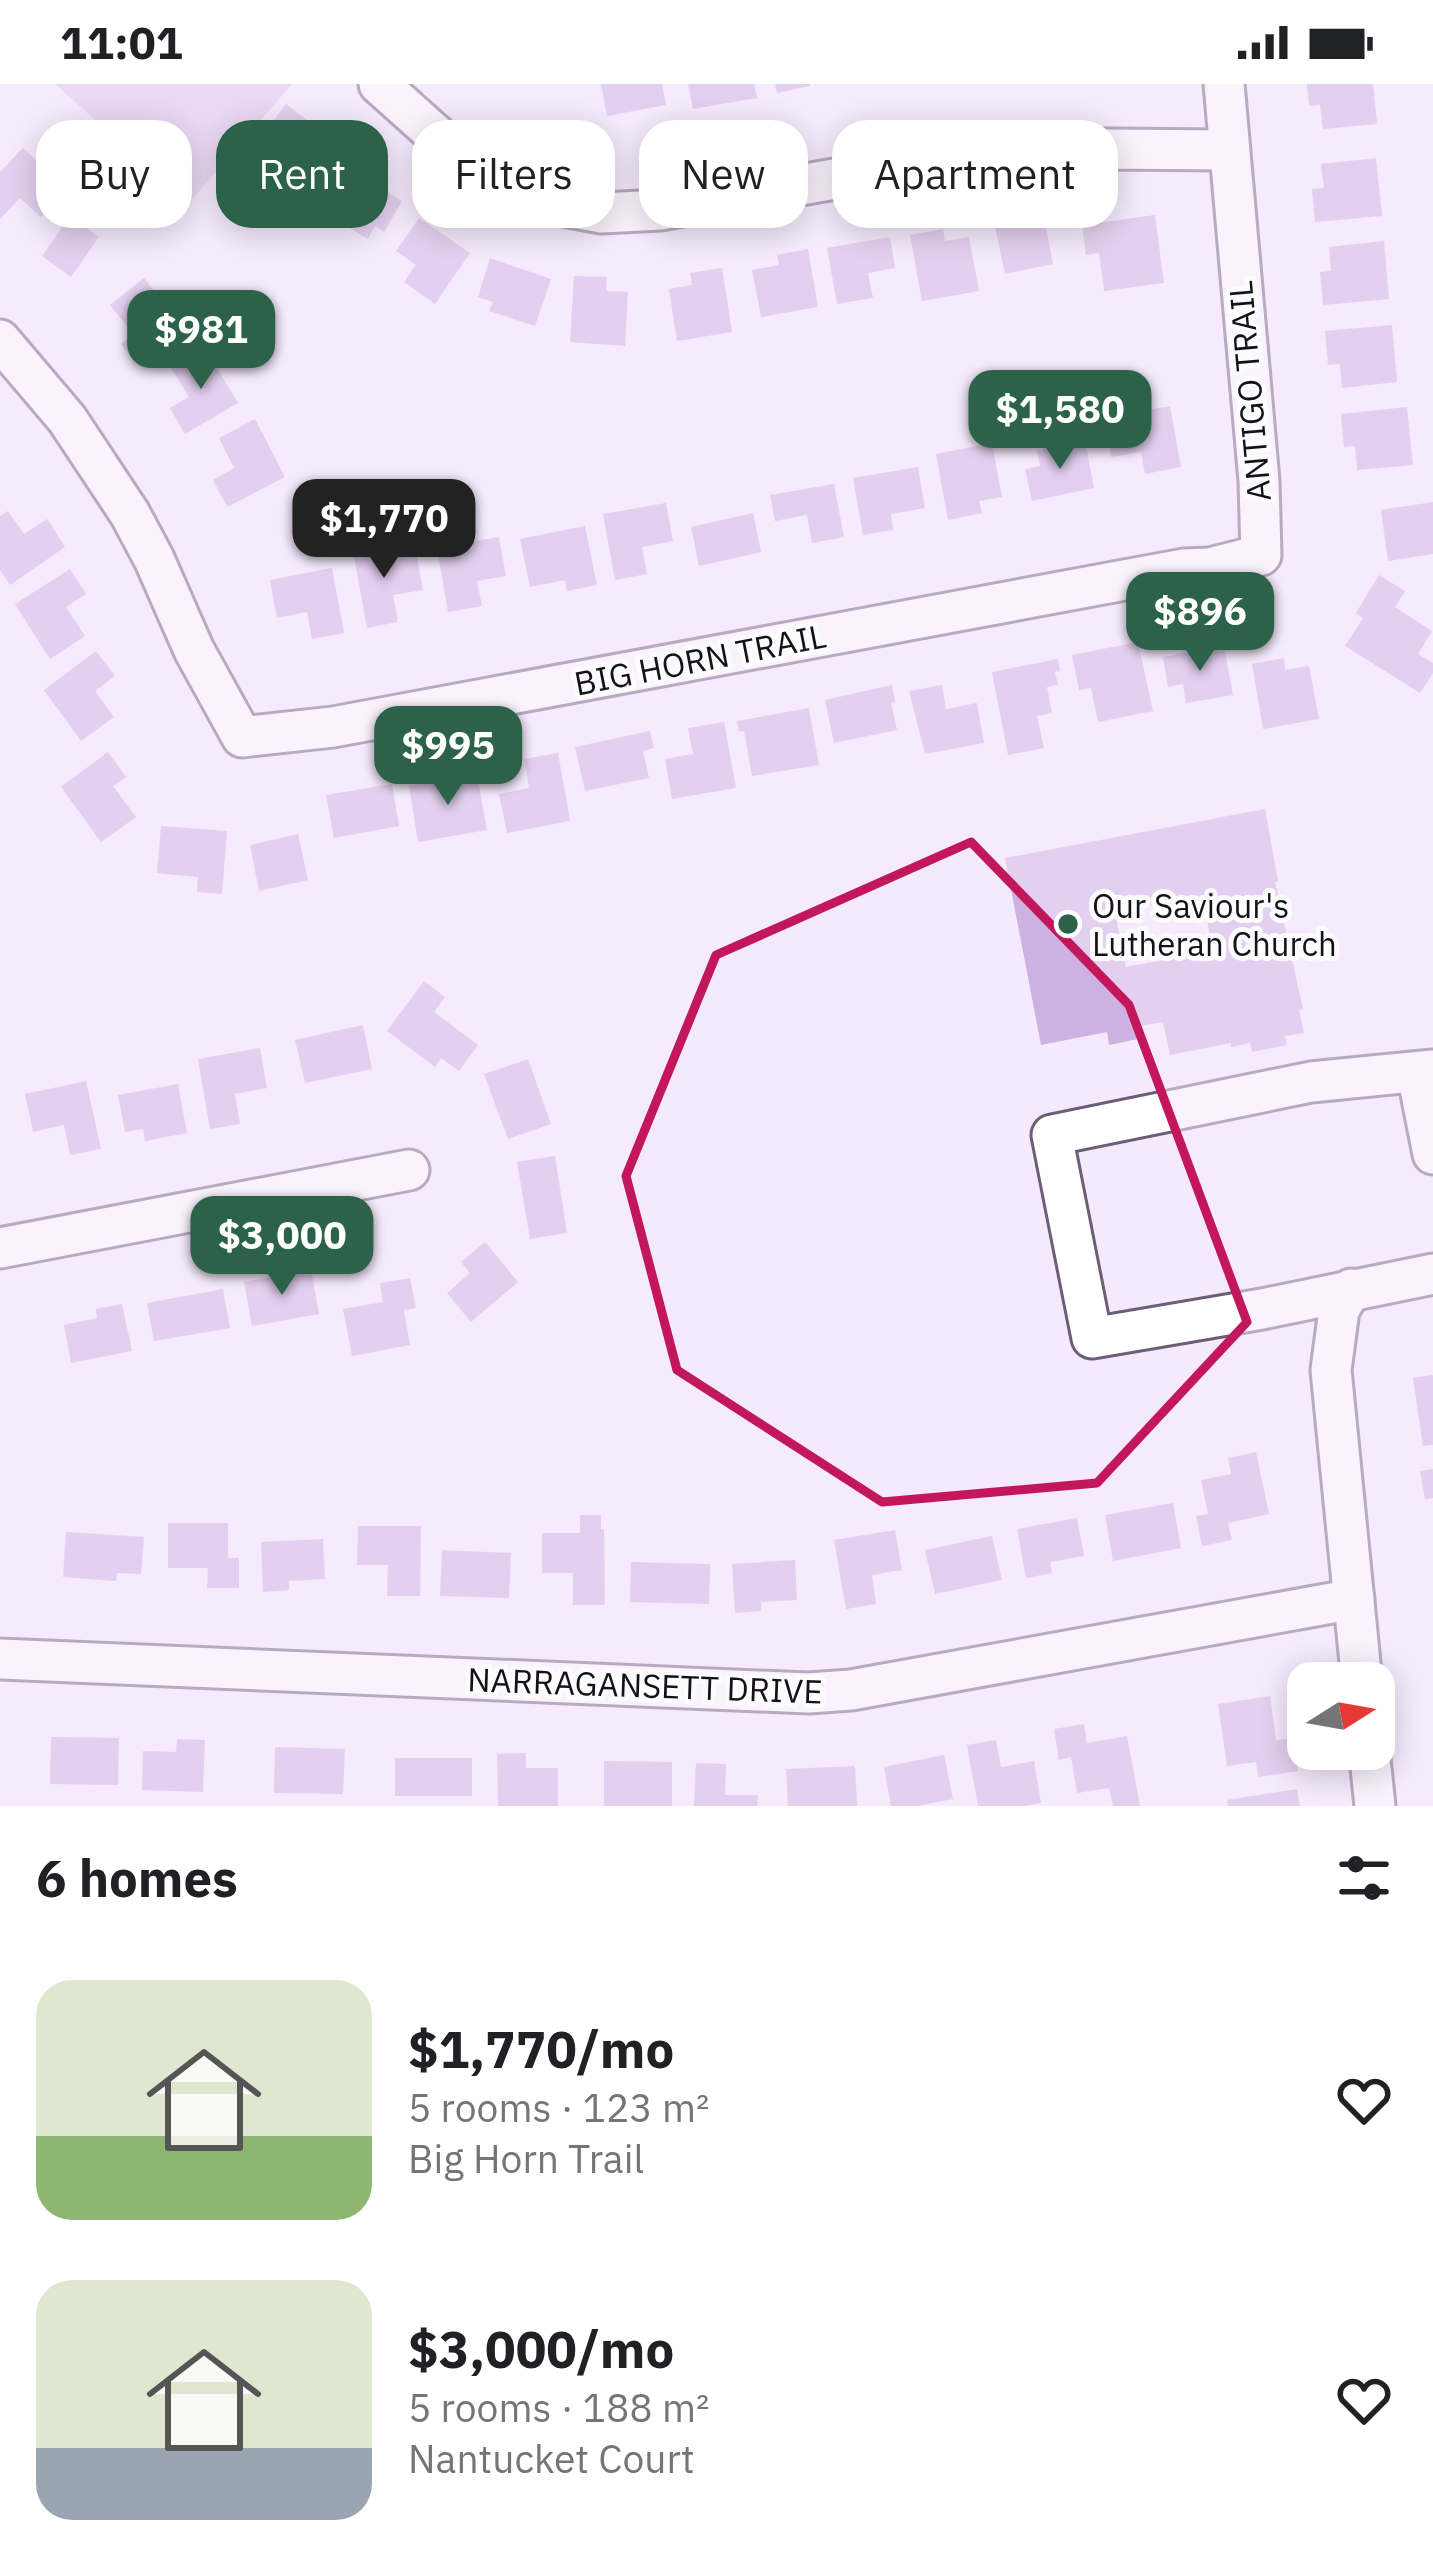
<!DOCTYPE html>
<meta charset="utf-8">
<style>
:root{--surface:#fff;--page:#f6f6f6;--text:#202124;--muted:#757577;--accent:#2b6249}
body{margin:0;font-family:"IBM Plex Sans",sans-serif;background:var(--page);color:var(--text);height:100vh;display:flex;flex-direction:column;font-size:45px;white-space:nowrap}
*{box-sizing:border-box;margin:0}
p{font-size:39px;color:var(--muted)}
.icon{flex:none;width:66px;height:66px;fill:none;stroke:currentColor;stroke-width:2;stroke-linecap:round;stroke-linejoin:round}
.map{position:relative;height:1722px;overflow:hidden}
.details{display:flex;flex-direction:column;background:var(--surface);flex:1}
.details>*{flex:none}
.banner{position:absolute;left:36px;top:36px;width:1362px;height:108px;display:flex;gap:24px}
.needle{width:78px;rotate:79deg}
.buttons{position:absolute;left:1287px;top:1578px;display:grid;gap:24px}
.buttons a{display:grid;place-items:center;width:108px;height:108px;border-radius:24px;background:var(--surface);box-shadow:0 6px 30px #0003;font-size:60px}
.price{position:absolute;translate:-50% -102px;padding:0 27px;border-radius:24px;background:var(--accent);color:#fff;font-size:39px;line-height:78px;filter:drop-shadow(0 3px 6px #0008)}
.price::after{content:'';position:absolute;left:50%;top:72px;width:36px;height:27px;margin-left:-18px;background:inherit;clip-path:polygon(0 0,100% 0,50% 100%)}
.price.selected{background:#222;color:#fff}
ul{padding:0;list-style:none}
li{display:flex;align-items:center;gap:36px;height:300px;padding:0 36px}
li span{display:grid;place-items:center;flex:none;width:336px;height:240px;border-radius:36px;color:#555}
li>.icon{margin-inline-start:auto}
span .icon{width:144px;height:144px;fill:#fffc;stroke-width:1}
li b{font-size:51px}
h2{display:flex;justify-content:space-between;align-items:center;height:144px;padding:0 36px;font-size:51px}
.tag{padding:0 42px;border-radius:36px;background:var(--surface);box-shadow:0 6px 30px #0003;font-size:42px;line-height:108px}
.tag.selected{background:var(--accent);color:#fff}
.status{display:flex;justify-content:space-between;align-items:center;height:84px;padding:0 60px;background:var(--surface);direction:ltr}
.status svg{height:33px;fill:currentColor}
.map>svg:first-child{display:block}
</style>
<div class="status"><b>11:01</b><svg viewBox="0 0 49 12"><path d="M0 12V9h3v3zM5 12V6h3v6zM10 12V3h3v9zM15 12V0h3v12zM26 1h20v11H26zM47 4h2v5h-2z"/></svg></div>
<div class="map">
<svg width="1433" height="1722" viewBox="0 0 1433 1722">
<rect width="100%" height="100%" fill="#f5eafd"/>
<path fill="#dcc6ec" d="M 55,0 L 292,0 L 189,119 Z"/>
<g fill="#cdb1e1" fill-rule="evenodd">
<path d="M 601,0 L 662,0 L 666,21 L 607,32 Z"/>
<path d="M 688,0 L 754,0 L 757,14 L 693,25 Z"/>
<path d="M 775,0 L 810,0 L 810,2 L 777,9 Z"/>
<path d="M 1307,0 L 1373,0 L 1377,40 L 1323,45 L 1320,21 L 1309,22 Z"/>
<path d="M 286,20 L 337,59 L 301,105 L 251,66 Z"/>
<path d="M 23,64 L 67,105 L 41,133 L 20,114 L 0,135 L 0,88 Z"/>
<path d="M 1376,74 L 1382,132 L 1315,138 L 1312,105 L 1324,104 L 1321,80 Z"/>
<path d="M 348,85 L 402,117 L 384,148 L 375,142 L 368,155 L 323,128 Z"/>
<path d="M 1155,131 L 1164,199 L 1104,207 L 1099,169 L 1086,171 L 1082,141 Z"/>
<path d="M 70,132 L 99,153 L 71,193 L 42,172 Z"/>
<path d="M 1044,133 L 1053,180 L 1005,190 L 995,143 Z"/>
<path d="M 419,134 L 470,169 L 435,220 L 404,198 L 416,181 L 396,167 Z"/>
<path d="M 943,145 L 945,157 L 969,153 L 979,207 L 922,217 L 910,151 Z"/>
<path d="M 890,153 L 895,184 L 868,189 L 873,214 L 837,220 L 827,164 Z"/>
<path d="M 1384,157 L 1389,215 L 1323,221 L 1320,188 L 1331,187 L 1329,163 Z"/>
<path d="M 808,165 L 818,223 L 761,233 L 752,186 L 779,181 L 777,171 Z"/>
<path d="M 490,174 L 551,195 L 535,242 L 489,227 L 493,218 L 478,213 Z"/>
<path d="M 722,184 L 732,248 L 677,257 L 669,205 L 692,201 L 690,189 Z"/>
<path d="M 574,192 L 607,193 L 606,207 L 628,208 L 625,262 L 570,258 Z"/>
<path d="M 144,194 L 186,247 L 140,283 L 121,260 L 133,250 L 110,221 Z"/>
<path d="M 1392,241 L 1397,298 L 1342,304 L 1340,280 L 1328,281 L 1325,247 Z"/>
<path d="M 205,264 L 238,319 L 185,350 L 170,324 L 189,313 L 171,284 Z"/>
<path d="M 1170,322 L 1181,383 L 1145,390 L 1141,368 L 1111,373 L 1105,333 Z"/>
<path d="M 1407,323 L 1413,381 L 1357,386 L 1355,362 L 1344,363 L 1341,330 Z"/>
<path d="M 255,335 L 285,393 L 227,423 L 213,396 L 234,384 L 219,354 Z"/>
<path d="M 1085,357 L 1094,404 L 1032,417 L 1025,385 L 1040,382 L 1037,367 Z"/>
<path d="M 992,359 L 1002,413 L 979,417 L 982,429 L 948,436 L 936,370 Z"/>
<path d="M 918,383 L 925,424 L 891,430 L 893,446 L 863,451 L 853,394 Z"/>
<path d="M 834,400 L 844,453 L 812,459 L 807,431 L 775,437 L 770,411 Z"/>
<path d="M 1433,418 L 1433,470 L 1388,477 L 1381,426 Z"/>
<path d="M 666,419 L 673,457 L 642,463 L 647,490 L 615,496 L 603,430 Z"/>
<path d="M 8,427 L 24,450 L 47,435 L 65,463 L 10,501 L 0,486 L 0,432 Z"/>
<path d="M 753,429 L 761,468 L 699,482 L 691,443 Z"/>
<path d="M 585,442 L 597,501 L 567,507 L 565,496 L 530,503 L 520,455 Z"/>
<path d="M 499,453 L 506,492 L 477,497 L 482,522 L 448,528 L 437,464 Z"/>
<path d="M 380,456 L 383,474 L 416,468 L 423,506 L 393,511 L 398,538 L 367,544 L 352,461 Z"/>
<path d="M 332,484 L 344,549 L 312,555 L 307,528 L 277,534 L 270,496 Z"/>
<path d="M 70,485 L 86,510 L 66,523 L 85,552 L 50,575 L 15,520 Z"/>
<path d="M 1379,491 L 1405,507 L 1395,523 L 1432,547 L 1418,570 L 1433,579 L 1433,589 L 1420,609 L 1345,562 L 1363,534 L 1356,529 Z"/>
<path d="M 1138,558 L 1153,627 L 1098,638 L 1091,604 L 1079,606 L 1072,571 Z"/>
<path d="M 1224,562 L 1233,611 L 1186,619 L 1183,600 L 1168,603 L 1163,573 Z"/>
<path d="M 96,567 L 115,592 L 95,607 L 114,633 L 81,657 L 44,606 Z"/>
<path d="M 1284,574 L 1285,586 L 1309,582 L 1319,635 L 1263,645 L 1252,580 Z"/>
<path d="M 1058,575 L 1060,587 L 1055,588 L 1058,601 L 1047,603 L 1052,629 L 1037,632 L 1044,664 L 1008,671 L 992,588 Z"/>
<path d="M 892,601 L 895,618 L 891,619 L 897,646 L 834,659 L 825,616 Z"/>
<path d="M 942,601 L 946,625 L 977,619 L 984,659 L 925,670 L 909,607 Z"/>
<path d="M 809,624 L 819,681 L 752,692 L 744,647 L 739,648 L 737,637 Z"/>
<path d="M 724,638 L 736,704 L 672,715 L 665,675 L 693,670 L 688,644 Z"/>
<path d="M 650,647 L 654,664 L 643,667 L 649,694 L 585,707 L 575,663 Z"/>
<path d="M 108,668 L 126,693 L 113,702 L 136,733 L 101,758 L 61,703 Z"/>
<path d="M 558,669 L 570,737 L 507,749 L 499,710 L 529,704 L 524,675 Z"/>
<path d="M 477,690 L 487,746 L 418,758 L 409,702 Z"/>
<path d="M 392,700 L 399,742 L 334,754 L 326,711 Z"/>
<path d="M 1265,725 L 1278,797 L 1275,798 L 1303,925 L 1299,926 L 1304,949 L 1285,952 L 1287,961 L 1252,968 L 1250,959 L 1231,963 L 1231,959 L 1170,971 L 1163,938 L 1135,943 L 1138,955 L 1109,961 L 1107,948 L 1041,961 L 1005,774 ZM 1202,811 L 1213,867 L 1126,883 L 1115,828 Z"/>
<path d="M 161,742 L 227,747 L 222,810 L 197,808 L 198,793 L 157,789 Z"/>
<path d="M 298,750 L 308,796 L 259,807 L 250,761 Z"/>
<path d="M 424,897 L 445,913 L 434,928 L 478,961 L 459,987 L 441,974 L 435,983 L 387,947 Z"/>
<path d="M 363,941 L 372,985 L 305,999 L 295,956 Z"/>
<path d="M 260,964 L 267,1004 L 235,1010 L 240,1040 L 210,1045 L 198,975 Z"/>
<path d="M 528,975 L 551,1040 L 508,1055 L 484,990 Z"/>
<path d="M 86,997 L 101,1065 L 70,1071 L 64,1041 L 33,1048 L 25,1010 Z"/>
<path d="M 178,1000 L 187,1049 L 145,1057 L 143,1045 L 125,1048 L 118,1011 Z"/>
<path d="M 555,1072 L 567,1149 L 530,1155 L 517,1078 Z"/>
<path d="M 485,1158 L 518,1198 L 471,1238 L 447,1209 L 470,1189 L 461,1178 Z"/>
<path d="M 311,1186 L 319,1230 L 252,1242 L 244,1198 Z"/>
<path d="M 410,1194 L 416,1224 L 404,1226 L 410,1261 L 352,1272 L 343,1225 L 383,1218 L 380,1199 Z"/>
<path d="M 223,1205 L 230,1244 L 154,1257 L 147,1219 Z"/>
<path d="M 122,1220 L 132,1267 L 71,1279 L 64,1241 L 97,1234 L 96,1225 Z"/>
<path d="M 1433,1291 L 1433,1361 L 1423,1362 L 1413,1294 Z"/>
<path d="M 1256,1368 L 1269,1430 L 1228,1439 L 1232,1456 L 1202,1462 L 1196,1432 L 1208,1430 L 1201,1396 L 1231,1390 L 1228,1374 Z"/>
<path d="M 1433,1385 L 1433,1414 L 1425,1415 L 1420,1387 Z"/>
<path d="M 1173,1419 L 1181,1464 L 1113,1477 L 1105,1431 Z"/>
<path d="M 580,1431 L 601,1431 L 601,1445 L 604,1445 L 605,1521 L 573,1521 L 573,1489 L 542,1489 L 542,1449 L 580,1449 Z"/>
<path d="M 1077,1434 L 1084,1472 L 1050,1478 L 1052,1489 L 1026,1494 L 1017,1445 Z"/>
<path d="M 168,1439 L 228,1439 L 228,1474 L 239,1474 L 239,1504 L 207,1504 L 208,1484 L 168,1484 Z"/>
<path d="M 358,1442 L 421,1442 L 420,1512 L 387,1512 L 388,1481 L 357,1481 Z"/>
<path d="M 895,1446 L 902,1486 L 872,1491 L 876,1520 L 846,1525 L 834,1456 Z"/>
<path d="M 66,1448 L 144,1453 L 141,1490 L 117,1489 L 116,1497 L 63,1493 Z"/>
<path d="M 992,1452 L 1002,1496 L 935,1510 L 925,1466 Z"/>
<path d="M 323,1455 L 325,1495 L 289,1497 L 289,1506 L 263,1508 L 261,1458 Z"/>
<path d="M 442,1466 L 511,1469 L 509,1514 L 440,1512 Z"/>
<path d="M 795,1476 L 797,1516 L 761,1518 L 761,1527 L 735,1529 L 732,1480 Z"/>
<path d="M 631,1478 L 710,1480 L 709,1520 L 630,1518 Z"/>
<path d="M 1270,1612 L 1276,1656 L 1293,1654 L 1298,1687 L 1258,1693 L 1256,1678 L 1227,1682 L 1218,1620 Z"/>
<path d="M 1084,1640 L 1087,1659 L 1127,1652 L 1140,1722 L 1113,1722 L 1109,1704 L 1077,1709 L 1071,1673 L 1059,1676 L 1054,1645 Z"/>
<path d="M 51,1653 L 119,1654 L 118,1701 L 50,1700 Z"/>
<path d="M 177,1655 L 205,1656 L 203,1708 L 142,1706 L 143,1667 L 176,1668 Z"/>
<path d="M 996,1656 L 1001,1683 L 1034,1677 L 1041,1719 L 1024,1722 L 978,1722 L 967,1661 Z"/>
<path d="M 275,1663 L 345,1665 L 343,1710 L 274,1709 Z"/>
<path d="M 526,1669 L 526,1684 L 558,1684 L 558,1722 L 498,1722 L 497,1670 Z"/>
<path d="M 944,1671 L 953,1715 L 917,1722 L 891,1722 L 884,1683 Z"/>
<rect x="395" y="1674" width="77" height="38"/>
<path d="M 604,1677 L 672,1678 L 672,1722 L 604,1722 Z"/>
<path d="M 696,1679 L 726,1680 L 725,1711 L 758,1711 L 757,1722 L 694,1722 Z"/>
<path d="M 855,1682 L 857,1722 L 788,1722 L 786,1685 Z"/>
<path d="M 1297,1705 L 1300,1722 L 1228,1722 L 1227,1716 Z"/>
</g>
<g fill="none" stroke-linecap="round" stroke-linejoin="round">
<g stroke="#6d5d78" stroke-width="45">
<g id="minor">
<path d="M 379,0 L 484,94 L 542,118 L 602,129 L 660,126 L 947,75 L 1108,65 L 1228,66"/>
<path d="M 0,256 L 67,335 L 130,430 L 154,475 L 194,566 L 242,653 L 333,643 L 1184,485 L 1210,484 L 1261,471 L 1259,397 L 1224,0"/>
<path d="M 1433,986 L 1311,998 L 1052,1051 L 1092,1254 L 1262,1225 L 1433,1190"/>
<path d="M 1417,989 L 1433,1070"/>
<path d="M 0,1164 L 409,1086"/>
<path d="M 1351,1205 L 1339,1226 L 1331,1286 L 1362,1599"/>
<path d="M 0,1575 L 808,1609 L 851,1606 L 1354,1515"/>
<path d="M 1369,1665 L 1375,1722"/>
</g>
</g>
<use href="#minor" stroke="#fff" stroke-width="39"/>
</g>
<path d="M0 0H1433V1722H0ZM 971,758 L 1129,921 L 1247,1238 L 1097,1399 L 882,1418 L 677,1286 L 626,1092 L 716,871 Z" fill="#f5eafd" fill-opacity=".55" fill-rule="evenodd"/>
<path fill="none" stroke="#c2185b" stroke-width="9" stroke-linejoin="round" d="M 971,758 L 1129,921 L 1247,1238 L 1097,1399 L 882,1418 L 677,1286 L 626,1092 L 716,871 Z"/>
<circle fill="#2b6249" stroke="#fcfcfc" stroke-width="4.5" cx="1068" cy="840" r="12"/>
<g text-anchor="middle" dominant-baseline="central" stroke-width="10" stroke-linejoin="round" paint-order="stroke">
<g font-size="33" fill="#16101a" stroke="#fcfcfc">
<text transform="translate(1249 307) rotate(-95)">ANTIGO TRAIL</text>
<text transform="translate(700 575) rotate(-11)">BIG HORN TRAIL</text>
<text transform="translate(645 1601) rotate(2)">NARRAGANSETT DRIVE</text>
</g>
<g font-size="33" fill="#16101a" stroke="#fcfcfc" text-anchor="start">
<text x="1092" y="821">Our Saviour's<tspan x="1092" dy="38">Lutheran Church</tspan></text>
</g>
</g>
</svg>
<div class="buttons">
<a><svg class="needle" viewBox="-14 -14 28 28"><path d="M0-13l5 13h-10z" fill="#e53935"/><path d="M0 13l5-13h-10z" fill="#757577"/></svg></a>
</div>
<b class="price" style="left:201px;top:308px">$981</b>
<b class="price" style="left:1060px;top:388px">$1,580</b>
<b class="price selected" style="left:384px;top:497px">$1,770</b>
<b class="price" style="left:1200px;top:590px">$896</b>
<b class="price" style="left:448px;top:724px">$995</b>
<b class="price" style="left:282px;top:1214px">$3,000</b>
<div class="banner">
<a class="tag">Buy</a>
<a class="tag selected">Rent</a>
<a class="tag">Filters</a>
<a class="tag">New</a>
<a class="tag">Apartment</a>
</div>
</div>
<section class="details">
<h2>6 homes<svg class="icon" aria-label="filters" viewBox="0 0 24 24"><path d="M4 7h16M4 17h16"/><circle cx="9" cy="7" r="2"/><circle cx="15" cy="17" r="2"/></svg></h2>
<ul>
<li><span style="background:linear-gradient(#dfe7d0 65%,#8fb573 0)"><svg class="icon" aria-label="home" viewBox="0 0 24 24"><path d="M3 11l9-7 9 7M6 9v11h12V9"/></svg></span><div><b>$1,770/mo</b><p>5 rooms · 123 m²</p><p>Big Horn Trail</p></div><svg class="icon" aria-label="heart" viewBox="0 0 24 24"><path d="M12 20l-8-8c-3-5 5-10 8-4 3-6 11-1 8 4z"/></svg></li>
<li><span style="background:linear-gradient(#dfe7d0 70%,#9aa5b1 0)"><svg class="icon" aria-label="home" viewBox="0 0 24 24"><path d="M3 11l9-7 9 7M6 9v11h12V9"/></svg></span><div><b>$3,000/mo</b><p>5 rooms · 188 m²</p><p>Nantucket Court</p></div><svg class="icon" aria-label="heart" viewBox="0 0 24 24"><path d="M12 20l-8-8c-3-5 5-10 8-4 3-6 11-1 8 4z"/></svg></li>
</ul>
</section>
